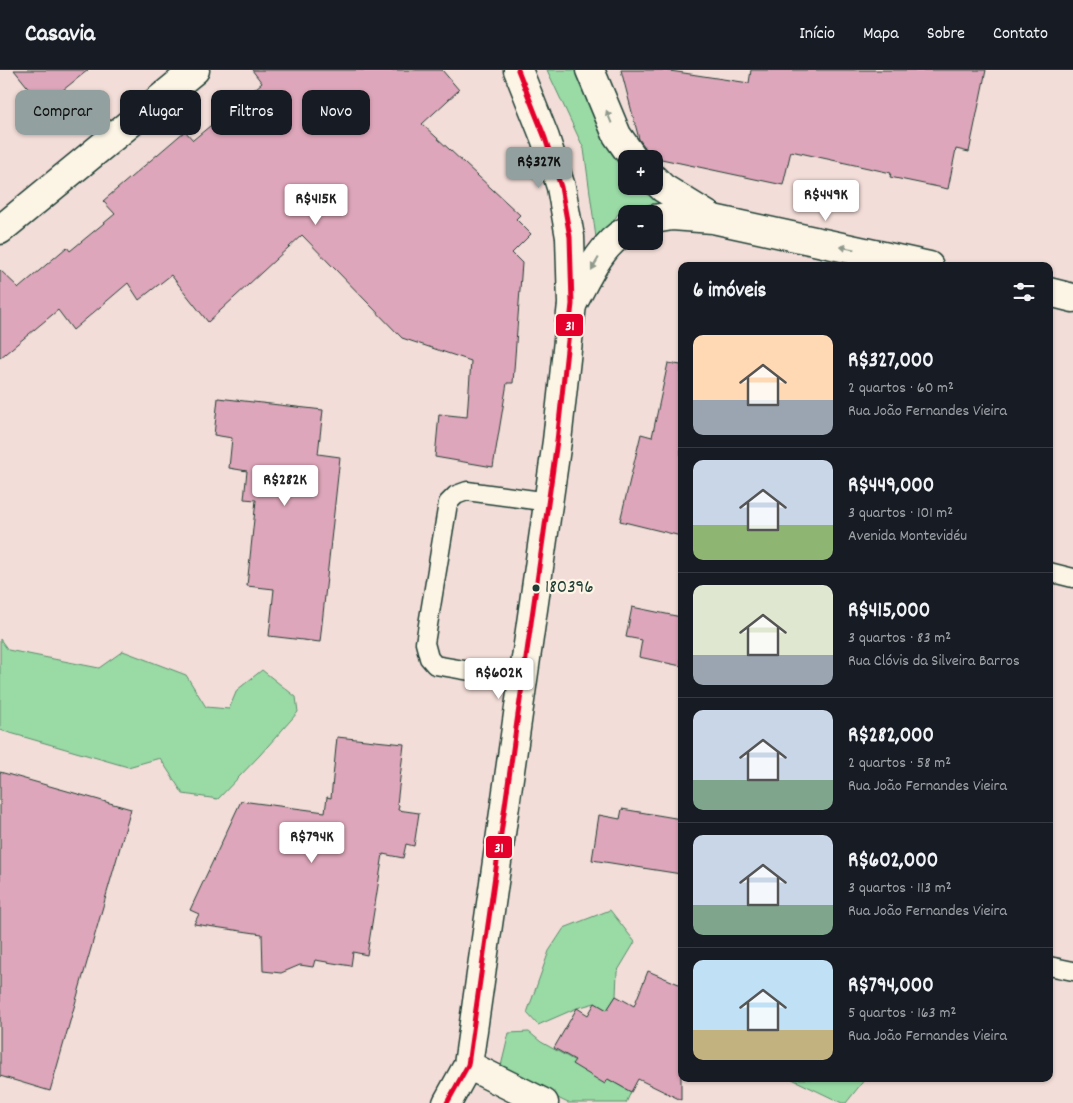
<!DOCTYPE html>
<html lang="pt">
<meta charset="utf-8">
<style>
:root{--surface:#171b24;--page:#20242c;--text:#f1f3f6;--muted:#9ea1a6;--line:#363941;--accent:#92a19f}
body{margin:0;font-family:Dekko,sans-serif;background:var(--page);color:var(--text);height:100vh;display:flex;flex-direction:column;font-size:19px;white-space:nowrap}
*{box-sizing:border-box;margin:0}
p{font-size:16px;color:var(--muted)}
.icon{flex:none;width:28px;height:28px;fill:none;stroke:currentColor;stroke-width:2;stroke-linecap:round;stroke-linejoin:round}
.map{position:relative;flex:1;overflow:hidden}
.drawer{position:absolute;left:678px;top:192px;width:375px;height:820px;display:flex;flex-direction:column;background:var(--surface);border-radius:10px;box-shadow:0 1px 4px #0004}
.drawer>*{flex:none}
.top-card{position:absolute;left:15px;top:20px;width:475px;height:45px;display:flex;gap:10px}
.controls{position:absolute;left:618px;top:80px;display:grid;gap:10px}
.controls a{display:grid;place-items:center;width:45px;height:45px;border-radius:10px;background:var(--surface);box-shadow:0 1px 4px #0004;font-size:25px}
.price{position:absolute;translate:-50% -42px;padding:0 11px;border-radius:5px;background:#fff;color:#222;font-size:16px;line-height:32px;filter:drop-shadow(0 1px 2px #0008)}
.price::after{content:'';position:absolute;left:50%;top:30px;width:15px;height:11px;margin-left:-8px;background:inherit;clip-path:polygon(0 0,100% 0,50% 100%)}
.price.active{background:var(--accent);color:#111}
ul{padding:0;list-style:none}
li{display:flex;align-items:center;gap:15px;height:125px;padding:0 15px}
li+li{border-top:1px solid var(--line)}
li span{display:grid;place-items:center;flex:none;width:140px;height:100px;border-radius:10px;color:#555}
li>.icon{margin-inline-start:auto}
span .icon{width:60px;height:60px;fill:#fffc;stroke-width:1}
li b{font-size:21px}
h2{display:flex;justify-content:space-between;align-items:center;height:60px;padding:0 15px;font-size:21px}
.chip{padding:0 18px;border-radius:10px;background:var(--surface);box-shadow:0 1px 4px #0004;font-size:18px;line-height:45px}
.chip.active{background:var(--accent);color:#111}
header{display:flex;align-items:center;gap:30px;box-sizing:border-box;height:70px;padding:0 25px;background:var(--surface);border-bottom:1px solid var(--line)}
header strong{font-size:24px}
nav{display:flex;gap:28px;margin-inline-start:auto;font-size:18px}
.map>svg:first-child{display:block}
</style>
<header>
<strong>Casavia</strong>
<nav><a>Início</a><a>Mapa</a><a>Sobre</a><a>Contato</a></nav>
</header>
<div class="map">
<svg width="1073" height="1033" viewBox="0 0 1073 1033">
<rect width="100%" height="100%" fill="#f3ddd8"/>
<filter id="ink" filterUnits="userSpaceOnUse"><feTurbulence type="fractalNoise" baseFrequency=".02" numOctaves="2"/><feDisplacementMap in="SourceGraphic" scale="10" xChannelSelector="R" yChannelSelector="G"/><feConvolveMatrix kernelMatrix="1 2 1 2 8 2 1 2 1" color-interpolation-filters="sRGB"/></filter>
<g filter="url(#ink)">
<g fill="#99daa5" stroke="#5c8c6c">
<path d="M 547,0 L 575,0 L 594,47 L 626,94 L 626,116 L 649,116 L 680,139 L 651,136 L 618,144 L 597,175 L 584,79 Z"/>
<path d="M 0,569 L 8,580 L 99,598 L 123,581 L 186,605 L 206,637 L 229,639 L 237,620 L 262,600 L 296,627 L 298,642 L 260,685 L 218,729 L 183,724 L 160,688 L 128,697 L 0,660 Z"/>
<path d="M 610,840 L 635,872 L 617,902 L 616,926 L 607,940 L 595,933 L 577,938 L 538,955 L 527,943 L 549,881 L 564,858 Z"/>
<path d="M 529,962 L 541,972 L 631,1022 L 626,1033 L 568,1033 L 500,1000 L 509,963 Z"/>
<path d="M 792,1009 L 865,1009 L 846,1033 L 842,1033 Z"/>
</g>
<g fill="#dea6ba" stroke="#1f3d34">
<path d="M 14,0 L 88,0 L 43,36 Z"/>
<path d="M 252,0 L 442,0 L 459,20 L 422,54 L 520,145 L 516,149 L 531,164 L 512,183 L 522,193 L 513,313 L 507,313 L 493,397 L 435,387 L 439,344 L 467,347 L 471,291 L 402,268 L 302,165 L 208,252 L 171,205 L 139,230 L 128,213 L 73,260 L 58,240 L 0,288 L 0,200 L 19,218 L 67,177 L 70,181 L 115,144 L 103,131 L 185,61 L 193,70 L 262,13 Z"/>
<path d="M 621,0 L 664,0 L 749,13 L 751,0 L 986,0 L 969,82 L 956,79 L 948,119 L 890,107 L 891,103 L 791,81 L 783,115 L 652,87 L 639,69 Z"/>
<path d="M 668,293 L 681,295 L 681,466 L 620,451 L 641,364 L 652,367 Z"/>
<path d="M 218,328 L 323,340 L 318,384 L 340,387 L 320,572 L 269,566 L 274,519 L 247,516 L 256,430 L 244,429 L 247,401 L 229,398 L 232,368 L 214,365 Z"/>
<path d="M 632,537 L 681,547 L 681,596 L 639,587 L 642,570 L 626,567 Z"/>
<path d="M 337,667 L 404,674 L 397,734 L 399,735 L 398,740 L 419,743 L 414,776 L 406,774 L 403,788 L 383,784 L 367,885 L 353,882 L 351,896 L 315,890 L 313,897 L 300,895 L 281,903 L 263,901 L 262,864 L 194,854 L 199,844 L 190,840 L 241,731 L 325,742 L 327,727 L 331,728 Z"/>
<path d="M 0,702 L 131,739 L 50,1021 L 0,1006 Z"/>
<path d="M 622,739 L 681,749 L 681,804 L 592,790 L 599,745 L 620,749 Z"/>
<path d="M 648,901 L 681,915 L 681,1030 L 638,1009 L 631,1022 L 608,1009 L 605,1014 L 572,994 L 575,990 L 554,978 L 577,938 L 588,945 L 595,933 L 607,940 L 616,926 L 634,936 Z"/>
</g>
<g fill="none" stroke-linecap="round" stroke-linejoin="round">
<g stroke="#1f3d34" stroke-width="21">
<g id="lane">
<path d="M 1049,502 L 1073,508"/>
<path d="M 523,610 L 435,595 L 429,588 L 425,573 L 448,433 L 456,425 L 467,421 L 549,432"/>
<path d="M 1049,896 L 1073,901"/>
</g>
</g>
<g stroke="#1f3d34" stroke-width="31">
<g id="street">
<path d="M 0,160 L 195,0"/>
<path d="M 468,995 L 544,1033"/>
</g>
</g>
<g stroke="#1f3d34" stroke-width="31">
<g id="secondary">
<path d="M 590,0 L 617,65 L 634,89"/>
<path d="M 654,109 L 663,118 L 710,147"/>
<path d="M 654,149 L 672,146 L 713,149 L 929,196"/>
<path d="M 1049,222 L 1073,228"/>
<path d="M 573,233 C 586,209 601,174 626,161"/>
<path d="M 447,1033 L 468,995 L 557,371 L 572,234 L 570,167 L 561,117 L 545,68 L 518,0"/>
</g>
</g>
<use href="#lane" stroke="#fcf5e5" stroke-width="18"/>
<use href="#street" stroke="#fcf5e5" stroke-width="28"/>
<use href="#secondary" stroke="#fcf5e5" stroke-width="28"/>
<g stroke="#fcf5e5" stroke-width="9">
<path id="bus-1" d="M 447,1033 L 468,995 L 557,371 L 572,234 L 570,167 L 561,117 L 545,68 L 518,0"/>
</g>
<use href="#bus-1" stroke="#e4002b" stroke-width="5"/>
</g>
<defs><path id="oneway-solid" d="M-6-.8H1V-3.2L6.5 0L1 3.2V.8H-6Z" transform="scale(1.25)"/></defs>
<g fill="#8e998c">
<use href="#oneway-solid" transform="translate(609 47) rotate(-112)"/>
<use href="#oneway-solid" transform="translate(847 178) rotate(-168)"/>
<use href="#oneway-solid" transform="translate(595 194) rotate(120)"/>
</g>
</g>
<circle fill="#1f3d34" stroke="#fcf5e5" stroke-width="2" cx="536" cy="518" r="4.5"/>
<g text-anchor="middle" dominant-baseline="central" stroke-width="4.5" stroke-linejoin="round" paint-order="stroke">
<g font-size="19" fill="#1f3d34" stroke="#fcf5e5" text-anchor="start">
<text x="545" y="518">180396</text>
</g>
</g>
<g stroke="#fcf5e5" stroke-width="2">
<rect x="555" y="243" width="29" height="24" rx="5" fill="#e4002b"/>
<rect x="485" y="765" width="28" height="24" rx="5" fill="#e4002b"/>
</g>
<g font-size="14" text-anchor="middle" font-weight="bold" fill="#fff">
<text x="570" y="260">31</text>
<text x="499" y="782">31</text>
</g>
</svg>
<div class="controls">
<a>+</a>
<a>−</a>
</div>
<b class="price active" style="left:539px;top:119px">R$327K</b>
<b class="price" style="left:826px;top:152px">R$449K</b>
<b class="price" style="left:316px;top:156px">R$415K</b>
<b class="price" style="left:285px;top:437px">R$282K</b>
<b class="price" style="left:499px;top:630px">R$602K</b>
<b class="price" style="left:312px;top:794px">R$794K</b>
<div class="top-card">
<a class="chip active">Comprar</a>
<a class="chip">Alugar</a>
<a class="chip">Filtros</a>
<a class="chip">Novo</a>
</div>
<section class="drawer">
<h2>6 imóveis<svg class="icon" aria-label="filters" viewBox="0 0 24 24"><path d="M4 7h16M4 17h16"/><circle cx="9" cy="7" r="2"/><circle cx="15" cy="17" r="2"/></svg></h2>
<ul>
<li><span style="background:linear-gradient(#ffd9b3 65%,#9aa5b1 0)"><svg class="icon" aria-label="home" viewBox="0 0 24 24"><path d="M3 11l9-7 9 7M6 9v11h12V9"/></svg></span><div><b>R$327,000</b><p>2 quartos · 60 m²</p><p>Rua João Fernandes Vieira</p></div></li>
<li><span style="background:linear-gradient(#c9d6e8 65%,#8fb573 0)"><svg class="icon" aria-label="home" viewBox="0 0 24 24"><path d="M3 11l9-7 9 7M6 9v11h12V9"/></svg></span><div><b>R$449,000</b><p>3 quartos · 101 m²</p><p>Avenida Montevidéu</p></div></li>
<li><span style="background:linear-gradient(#dfe7d0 70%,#9aa5b1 0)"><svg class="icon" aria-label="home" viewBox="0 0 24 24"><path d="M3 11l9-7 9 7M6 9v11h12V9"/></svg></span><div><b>R$415,000</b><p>3 quartos · 83 m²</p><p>Rua Clóvis da Silveira Barros</p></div></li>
<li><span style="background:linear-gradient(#c9d6e8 70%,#7fa58c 0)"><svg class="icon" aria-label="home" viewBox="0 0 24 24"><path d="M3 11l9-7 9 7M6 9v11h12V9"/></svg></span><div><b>R$282,000</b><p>2 quartos · 58 m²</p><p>Rua João Fernandes Vieira</p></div></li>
<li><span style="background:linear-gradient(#c9d6e8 70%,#7fa58c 0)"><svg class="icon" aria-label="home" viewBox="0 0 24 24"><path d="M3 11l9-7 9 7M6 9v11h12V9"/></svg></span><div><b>R$602,000</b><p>3 quartos · 113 m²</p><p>Rua João Fernandes Vieira</p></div></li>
<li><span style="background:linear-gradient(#bfe0f5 70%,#c2b280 0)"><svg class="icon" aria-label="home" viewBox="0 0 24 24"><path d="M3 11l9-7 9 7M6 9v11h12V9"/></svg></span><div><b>R$794,000</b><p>5 quartos · 163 m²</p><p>Rua João Fernandes Vieira</p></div></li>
</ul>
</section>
</div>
